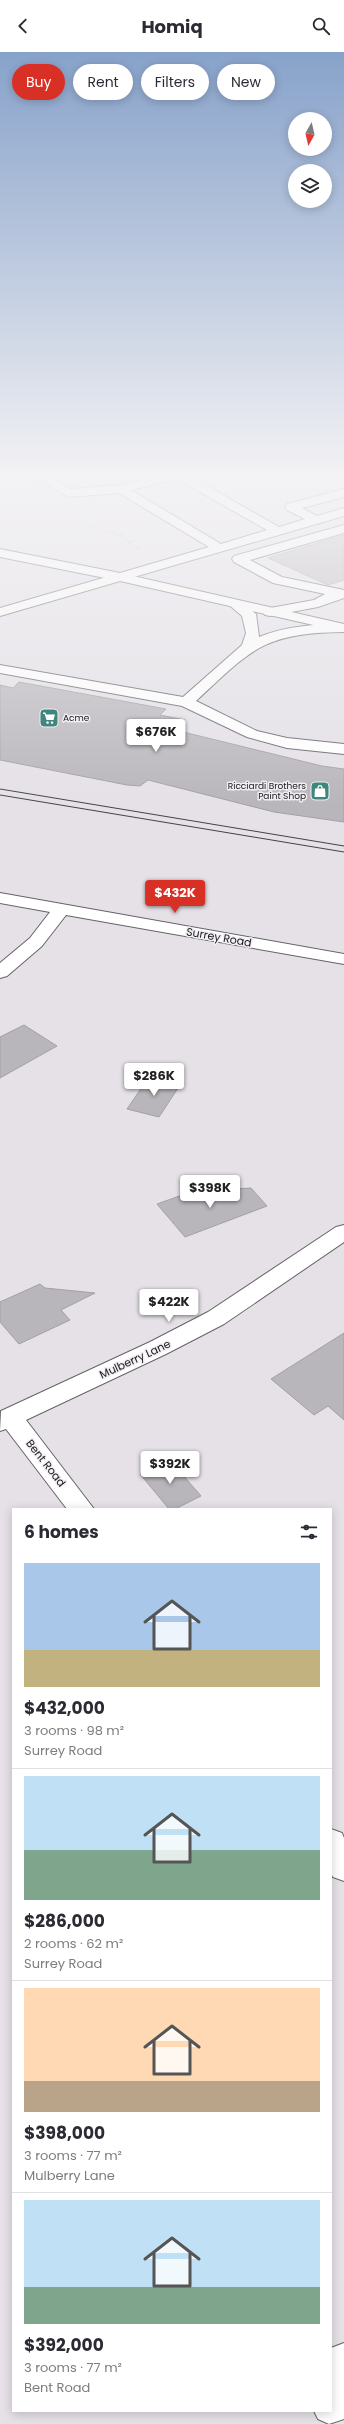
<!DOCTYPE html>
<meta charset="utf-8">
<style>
:root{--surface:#fff;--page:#f2f2f3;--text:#2b2b33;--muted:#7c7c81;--line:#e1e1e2;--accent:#d93025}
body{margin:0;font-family:Poppins,sans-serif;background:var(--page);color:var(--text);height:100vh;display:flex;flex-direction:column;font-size:15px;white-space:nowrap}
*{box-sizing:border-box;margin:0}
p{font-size:13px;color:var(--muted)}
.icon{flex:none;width:22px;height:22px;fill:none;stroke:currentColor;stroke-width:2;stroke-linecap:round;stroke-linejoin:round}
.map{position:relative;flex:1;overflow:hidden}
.sheet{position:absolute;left:12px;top:1456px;width:320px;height:904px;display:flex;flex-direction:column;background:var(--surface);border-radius:0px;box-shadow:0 2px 10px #0003}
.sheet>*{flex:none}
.banner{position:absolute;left:12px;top:12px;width:320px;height:36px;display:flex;gap:8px}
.needle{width:26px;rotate:188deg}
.tools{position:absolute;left:288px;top:60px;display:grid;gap:8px}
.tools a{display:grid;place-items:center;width:44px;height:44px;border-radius:50%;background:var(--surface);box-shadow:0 2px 10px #0003;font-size:20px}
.price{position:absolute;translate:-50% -34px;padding:0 9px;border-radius:4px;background:#fff;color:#222;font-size:13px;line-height:26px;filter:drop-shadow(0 1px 2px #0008)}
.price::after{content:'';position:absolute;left:50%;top:24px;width:12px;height:9px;margin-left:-6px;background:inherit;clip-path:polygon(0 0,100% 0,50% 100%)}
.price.current{background:var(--accent);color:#fff}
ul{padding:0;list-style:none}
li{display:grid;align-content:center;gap:8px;height:212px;padding:0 12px}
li+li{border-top:1px solid var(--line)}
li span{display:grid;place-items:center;height:124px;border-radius:0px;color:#555}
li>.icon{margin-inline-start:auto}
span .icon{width:72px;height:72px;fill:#fffc;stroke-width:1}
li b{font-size:17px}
h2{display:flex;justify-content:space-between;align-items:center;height:48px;padding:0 12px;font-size:17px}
.chip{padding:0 14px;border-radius:18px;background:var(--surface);box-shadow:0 2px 10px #0003;font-size:14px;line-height:36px}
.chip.current{background:var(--accent);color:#fff}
header{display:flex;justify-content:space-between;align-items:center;height:52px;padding:0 12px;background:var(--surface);font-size:18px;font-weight:700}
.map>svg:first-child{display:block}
</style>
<header><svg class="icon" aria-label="back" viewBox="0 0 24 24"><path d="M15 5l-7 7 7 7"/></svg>Homiq<svg class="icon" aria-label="search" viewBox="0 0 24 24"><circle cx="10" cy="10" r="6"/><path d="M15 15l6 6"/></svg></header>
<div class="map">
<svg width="344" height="2372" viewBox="0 0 344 2372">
<rect width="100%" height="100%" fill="#e5e1e7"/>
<g fill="#b9b6bb" stroke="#a39fa4">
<path d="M 344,483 L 344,528 L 328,533 L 268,506 Z"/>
<path d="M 19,630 L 166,657 L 160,663 L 185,668 L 175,678 L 322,714 L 344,717 L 344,770 L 274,760 L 148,728 L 140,734 L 127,733 L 0,708 L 0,633 L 13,636 Z"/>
<path d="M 24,973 L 57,994 L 0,1026 L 0,985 Z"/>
<path d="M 149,1025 L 180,1033 L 159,1065 L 127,1057 Z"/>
<path d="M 251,1136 L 267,1154 L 185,1185 L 157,1152 L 191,1140 L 199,1149 L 234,1137 Z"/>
<path d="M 40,1232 L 45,1236 L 95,1241 L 61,1258 L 70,1268 L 19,1292 L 0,1270 L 0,1250 Z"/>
<path d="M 344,1281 L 344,1368 L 328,1354 L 314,1363 L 271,1327 Z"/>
<path d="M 169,1407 L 201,1444 L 175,1457 L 169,1457 L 140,1422 Z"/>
</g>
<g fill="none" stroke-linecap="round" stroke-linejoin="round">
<g stroke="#666368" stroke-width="2">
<g id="minor">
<path d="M 54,422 L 75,422 L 56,429 L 70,437 L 121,433 L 167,422 L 186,422 L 279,475 L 305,467 L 287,458 L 285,455 L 287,452 L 344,437 L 344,445 L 302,456 L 317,464 L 344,456 L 344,464 L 0,564 L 0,556 L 209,495 L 119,441 L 68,445 L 40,428 ZM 177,427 L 267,478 L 221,492 L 131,438 Z"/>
<path d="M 344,473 L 344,481 L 250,508 L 282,525 L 344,538 L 344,546 L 318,555 L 270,564 L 265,563 L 263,560 L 265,557 L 314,548 L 325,542 L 273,531 L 234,510 L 232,507 L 234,504 Z"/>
<path d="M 235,548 L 240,549 L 256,562 L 259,585 C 286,574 315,572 344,572 L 344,580 C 263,581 252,597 196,649 L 257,679 L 287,686 L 344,692 L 344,702 L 287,696 L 247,685 L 182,654 L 0,621 L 0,613 L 183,645 L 242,593 L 246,581 L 242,564 L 228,552 Z"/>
<path d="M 0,841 L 344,902 L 344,912 L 66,863 L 42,894 L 7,924 L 0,926 L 0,911 L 30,886 L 50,860 L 0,851 Z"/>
<path d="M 344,1173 L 344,1190 L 224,1272 L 166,1302 L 26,1368 L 94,1457 L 67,1457 L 6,1377 L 0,1379 L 1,1359 L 150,1290 L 208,1260 L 336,1175 Z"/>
<path d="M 331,1777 L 342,1781 L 344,1786 L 344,1829 L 333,1825 L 331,1821 Z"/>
<path d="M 344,2291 L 344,2367 L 329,2372 L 318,2367 L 314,2359 L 331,2359 L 331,2296 Z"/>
</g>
</g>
<g stroke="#666368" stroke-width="2">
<path id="major" d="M 0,497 L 120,521 L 344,572 L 344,580 L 120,529 L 0,505 Z"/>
</g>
<g stroke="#9a979b" stroke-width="1.5" stroke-dasharray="0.5 2" stroke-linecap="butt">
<path d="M 103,460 L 109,464"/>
<path d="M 77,461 C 84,476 102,475 115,482 C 124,486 131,492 140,497"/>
<path d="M 118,483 L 124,481"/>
<path d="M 130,490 L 137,488"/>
</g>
<use href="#minor" fill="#fff" fill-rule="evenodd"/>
<use href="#major" fill="#fff" fill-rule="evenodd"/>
<g stroke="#444345" stroke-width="1">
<path d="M 0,737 L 344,794"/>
<path d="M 0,743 L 344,800"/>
</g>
</g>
<linearGradient id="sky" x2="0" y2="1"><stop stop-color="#87a2ca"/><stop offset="0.56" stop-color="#f3f2f4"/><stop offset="1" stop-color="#f3f2f4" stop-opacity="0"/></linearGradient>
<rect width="344" height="754" fill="url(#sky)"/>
<defs>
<g id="supermarket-square" transform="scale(1)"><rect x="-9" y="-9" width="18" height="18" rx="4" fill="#3f867d" stroke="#f2eef4"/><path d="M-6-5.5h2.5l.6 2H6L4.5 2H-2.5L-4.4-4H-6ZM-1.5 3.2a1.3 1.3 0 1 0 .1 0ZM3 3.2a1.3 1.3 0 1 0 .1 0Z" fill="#fff"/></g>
<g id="shop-square" transform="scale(1)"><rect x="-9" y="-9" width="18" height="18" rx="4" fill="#3f867d" stroke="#f2eef4"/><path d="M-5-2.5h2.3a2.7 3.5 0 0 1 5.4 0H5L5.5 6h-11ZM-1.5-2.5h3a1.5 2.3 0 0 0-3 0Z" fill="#fff"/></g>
</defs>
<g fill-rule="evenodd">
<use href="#supermarket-square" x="49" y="666"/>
<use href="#shop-square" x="320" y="739"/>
</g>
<g text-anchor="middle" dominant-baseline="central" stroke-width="3" stroke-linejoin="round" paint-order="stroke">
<g font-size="9" fill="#19181a" stroke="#f2eef4" text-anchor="start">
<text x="63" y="666">Acme</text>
<text x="306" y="734" text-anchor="end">Ricciardi Brothers<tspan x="306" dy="10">Paint Shop</tspan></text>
</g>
<g font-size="11" fill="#19181a" stroke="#f2eef4">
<text transform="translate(219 885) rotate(10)">Surrey Road</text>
<text transform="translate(135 1307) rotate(-25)">Mulberry Lane</text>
<text transform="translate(46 1411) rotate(52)">Bent Road</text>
</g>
</g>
</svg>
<div class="tools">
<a><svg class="needle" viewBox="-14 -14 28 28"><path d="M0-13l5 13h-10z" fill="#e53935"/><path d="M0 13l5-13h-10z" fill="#7c7c81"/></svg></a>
<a><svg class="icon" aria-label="layers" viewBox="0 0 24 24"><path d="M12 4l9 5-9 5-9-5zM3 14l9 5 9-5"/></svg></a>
</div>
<b class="price" style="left:156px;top:701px">$676K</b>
<b class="price current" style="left:175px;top:862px">$432K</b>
<b class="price" style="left:154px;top:1045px">$286K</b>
<b class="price" style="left:210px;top:1157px">$398K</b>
<b class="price" style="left:169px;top:1271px">$422K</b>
<b class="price" style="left:170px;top:1433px">$392K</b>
<div class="banner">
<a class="chip current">Buy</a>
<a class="chip">Rent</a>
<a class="chip">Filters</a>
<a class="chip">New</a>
</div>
<section class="sheet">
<h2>6 homes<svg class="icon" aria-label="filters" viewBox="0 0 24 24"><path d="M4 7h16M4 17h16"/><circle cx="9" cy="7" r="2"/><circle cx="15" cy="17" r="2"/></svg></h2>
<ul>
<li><span style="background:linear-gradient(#a9c7e8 70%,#c2b280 0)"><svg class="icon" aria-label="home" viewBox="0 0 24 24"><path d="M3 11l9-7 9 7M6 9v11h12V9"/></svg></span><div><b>$432,000</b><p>3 rooms · 98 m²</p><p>Surrey Road</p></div></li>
<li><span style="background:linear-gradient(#bfe0f5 60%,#7fa58c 0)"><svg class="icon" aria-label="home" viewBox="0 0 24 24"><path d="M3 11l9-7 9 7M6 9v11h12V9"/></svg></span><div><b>$286,000</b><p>2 rooms · 62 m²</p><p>Surrey Road</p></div></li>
<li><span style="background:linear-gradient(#ffd9b3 75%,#b9a48a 0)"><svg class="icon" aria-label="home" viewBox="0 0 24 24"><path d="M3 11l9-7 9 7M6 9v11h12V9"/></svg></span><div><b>$398,000</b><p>3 rooms · 77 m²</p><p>Mulberry Lane</p></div></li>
<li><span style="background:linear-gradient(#bfe0f5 70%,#7fa58c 0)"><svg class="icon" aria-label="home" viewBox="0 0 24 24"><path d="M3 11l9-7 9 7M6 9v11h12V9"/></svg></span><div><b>$392,000</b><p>3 rooms · 77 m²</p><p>Bent Road</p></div></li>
</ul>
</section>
</div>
